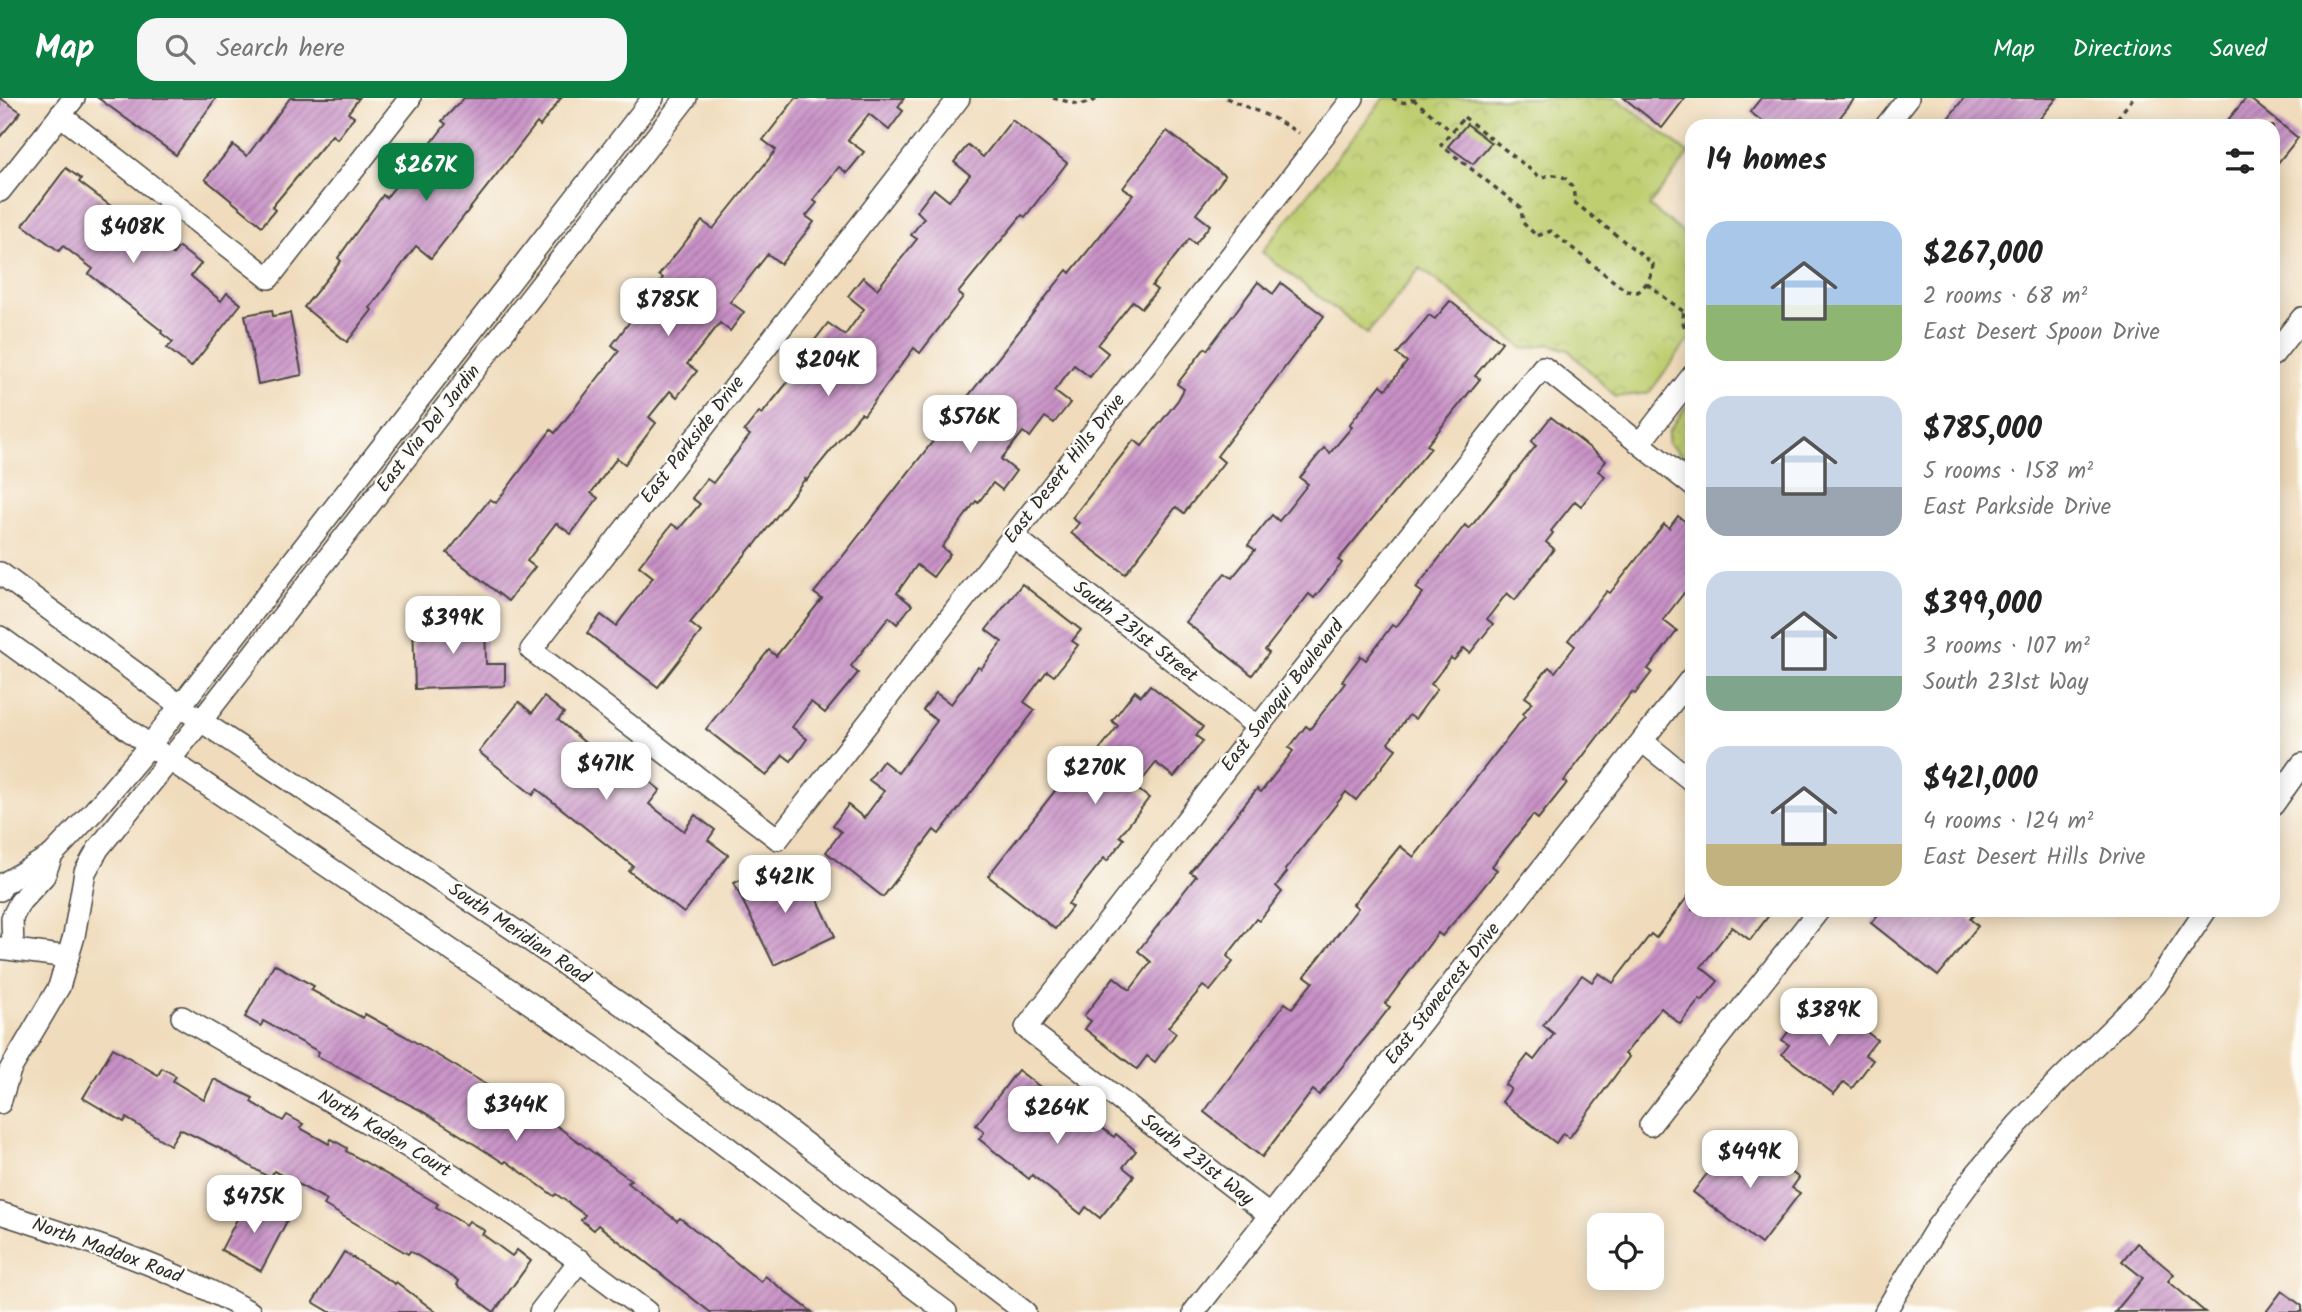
<!DOCTYPE html>
<meta charset="utf-8">
<style>
:root{--surface:#fff;--page:#f6f6f6;--text:#222;--muted:#767676;--accent:#0b8043}
body{margin:0;font-family:Kalam,sans-serif;background:var(--page);color:var(--text);height:100vh;display:flex;flex-direction:column;font-size:26px;white-space:nowrap}
*{box-sizing:border-box;margin:0}
p{font-size:23px;color:var(--muted)}
.icon{flex:none;width:38px;height:38px;fill:none;stroke:currentColor;stroke-width:2;stroke-linecap:round;stroke-linejoin:round}
.map{position:relative;flex:1;overflow:hidden}
.side{position:absolute;left:1685px;top:21px;width:595px;height:798px;display:flex;flex-direction:column;background:var(--surface);border-radius:21px;box-shadow:0 4px 18px #0003}
.side>*{flex:none}
.controls{position:absolute;left:1587px;top:1115px;display:grid;gap:14px}
.controls a{display:grid;place-items:center;width:77px;height:77px;border-radius:14px;background:var(--surface);box-shadow:0 4px 18px #0003;font-size:35px}
.price{position:absolute;translate:-50% -60px;padding:0 16px;border-radius:14px;background:#fff;color:#222;font-size:23px;line-height:46px;filter:drop-shadow(0 2px 4px #0008)}
.price::after{content:'';position:absolute;left:50%;top:42px;width:21px;height:16px;margin-left:-10px;background:inherit;clip-path:polygon(0 0,100% 0,50% 100%)}
.price.current{background:var(--accent);color:#fff}
ul{padding:0;list-style:none}
li{display:flex;align-items:center;gap:21px;height:175px;padding:0 21px}
li span{display:grid;place-items:center;flex:none;width:196px;height:140px;border-radius:21px;color:#555}
li>.icon{margin-inline-start:auto}
span .icon{width:84px;height:84px;fill:#fffc;stroke-width:1}
li b{font-size:30px}
h2{display:flex;justify-content:space-between;align-items:center;height:84px;padding:0 21px;font-size:30px}
header{display:flex;align-items:center;gap:42px;box-sizing:border-box;height:98px;padding:0 35px;background:var(--accent);color:#fff}
header strong{font-size:33px}
nav{display:flex;gap:38px;margin-inline-start:auto;font-size:24px}
.search{width:490px;height:63px;background:var(--page);display:flex;align-items:center;gap:18px;box-sizing:border-box;padding:0 24px;border-radius:21px;color:var(--muted);font-size:26px}
.map>svg:first-child{display:block}
</style>
<header>
<strong>Map</strong>
<div class="search"><svg class="icon" aria-label="search" viewBox="0 0 24 24"><circle cx="10" cy="10" r="6"/><path d="M15 15l6 6"/></svg>Search here</div>
<nav><a>Map</a><a>Directions</a><a>Saved</a></nav>
</header>
<div class="map">
<svg width="2302" height="1214" viewBox="0 0 2302 1214">
<defs>
<pattern id="grass-dots" width="8" height="8" patternUnits="userSpaceOnUse" patternTransform="scale(1.75)"><rect width="8" height="8" fill="#bfce71"/><path d="M2 2h.1M6 6h.1" fill="none" stroke="#a4b162" stroke-width="1.8" stroke-linecap="round"/></pattern>
<pattern id="park-crowns" width="20" height="18" patternUnits="userSpaceOnUse" patternTransform="scale(1.75)"><rect width="20" height="18" fill="#bfce71"/><path d="M2 6a3 3 0 1 1 6 0M12 15a3 3 0 1 1 6 0" fill="none" stroke="#a4b162"/></pattern>
<pattern id="building-hatch" width="6" height="6" patternUnits="userSpaceOnUse" patternTransform="scale(1.75)"><rect width="6" height="6" fill="#c891c6"/><path d="M-1 1l2-2M0 6l6-6M5 7l2-2" fill="none" stroke="#a377a1"/></pattern>
</defs>
<rect width="100%" height="100%" fill="#fdfcf7"/>
<filter id="ink" filterUnits="userSpaceOnUse"><feTurbulence type="fractalNoise" baseFrequency=".0143" numOctaves="2"/><feDisplacementMap in="SourceGraphic" scale="14" xChannelSelector="R" yChannelSelector="G"/><feConvolveMatrix kernelMatrix="1 2 1 2 8 2 1 2 1" color-interpolation-filters="sRGB"/></filter>
<filter id="wash" filterUnits="userSpaceOnUse"><feTurbulence type="fractalNoise" baseFrequency=".00686" numOctaves="4" result="noise"/><feDisplacementMap in="SourceGraphic" scale="28" xChannelSelector="R" yChannelSelector="G"/><feGaussianBlur stdDeviation="1.57" result="paint"/><feColorMatrix in="noise" values="0 0 0 0 0 0 0 0 0 0 0 0 0 0 0 0 0 1.4 0 .05"/><feComposite in="paint" operator="in"/></filter>
<g filter="url(#wash)">
<rect width="100%" height="100%" fill="#f0dcbc"/>
<path fill="url(#grass-dots)" stroke="#757c4e" stroke-width="2" d="M 1692,300 L 1692,367 L 1668,345 L 1668,335 Z"/>
<path fill="url(#park-crowns)" stroke="#757c4e" stroke-width="2" d="M 1384,0 L 1617,0 L 1689,56 L 1649,108 L 1692,142 L 1692,237 L 1649,295 L 1616,299 L 1568,252 L 1549,246 L 1524,251 L 1420,170 L 1367,236 L 1262,154 Z"/>
<g id="blocks">
<g fill="url(#building-hatch)">
<path d="M 0,0 L 21,14 L 0,39 Z"/>
<path d="M 98,0 L 216,0 L 176,57 Z"/>
<path d="M 290,0 L 359,0 L 348,15 L 354,19 L 337,41 L 332,37 L 272,109 L 275,112 L 262,128 L 205,81 L 233,47 L 247,58 Z"/>
<path d="M 464,0 L 561,0 L 540,28 L 537,25 L 431,160 L 416,148 L 370,210 L 372,212 L 347,244 L 304,209 L 341,163 L 338,160 L 383,97 L 386,100 L 409,71 L 402,66 L 414,51 L 422,57 L 446,26 L 442,23 Z"/>
<path d="M 796,0 L 904,0 L 898,9 L 903,13 L 889,32 L 869,16 L 848,42 L 864,54 L 847,75 L 839,69 L 813,102 L 817,105 L 806,118 L 814,124 L 781,166 L 768,156 L 730,204 L 744,214 L 730,233 L 720,225 L 687,266 L 697,273 L 677,299 L 670,293 L 649,319 L 656,325 L 625,366 L 617,360 L 591,395 L 598,400 L 571,436 L 556,425 L 527,463 L 535,469 L 508,503 L 447,455 L 490,401 L 496,405 L 551,332 L 555,335 L 619,253 L 612,247 L 663,180 L 659,177 L 702,123 L 713,131 L 776,52 L 763,42 Z"/>
<path d="M 1624,0 L 1685,0 L 1662,30 Z"/>
<path d="M 1761,0 L 1855,0 L 1833,28 L 1769,28 L 1750,14 Z"/>
<path d="M 1964,0 L 2057,0 L 2034,28 L 1942,28 Z"/>
<path d="M 2246,0 L 2249,0 L 2298,40 L 2273,71 L 2273,28 L 2223,28 Z"/>
<path d="M 1012,22 L 1067,65 L 1025,119 L 1022,117 L 958,195 L 963,199 L 920,255 L 914,250 L 864,317 L 861,315 L 806,383 L 805,381 L 754,448 L 753,447 L 690,525 L 701,534 L 658,589 L 587,535 L 601,517 L 616,528 L 653,479 L 639,468 L 672,426 L 679,431 L 700,406 L 692,400 L 707,381 L 713,385 L 750,337 L 744,333 L 759,314 L 762,316 L 792,279 L 797,283 L 820,253 L 811,247 L 828,225 L 845,237 L 864,211 L 848,198 L 863,179 L 877,191 L 917,141 L 911,137 L 924,120 L 917,113 L 934,91 L 949,103 L 970,77 L 954,64 L 968,47 L 983,59 Z"/>
<path d="M 1467,26 L 1491,45 L 1473,66 L 1448,48 Z"/>
<path d="M 1167,33 L 1225,78 L 1196,116 L 1210,127 L 1195,146 L 1189,141 L 1152,188 L 1157,192 L 1142,210 L 1133,203 L 1098,247 L 1108,255 L 1090,279 L 1074,267 L 1054,293 L 1070,305 L 1054,325 L 1045,319 L 1030,339 L 1023,334 L 1001,361 L 1016,373 L 1002,392 L 993,385 L 978,405 L 976,403 L 942,449 L 950,456 L 933,479 L 917,467 L 897,495 L 912,507 L 897,526 L 889,519 L 851,568 L 858,575 L 825,615 L 811,604 L 792,629 L 807,641 L 791,663 L 783,657 L 766,678 L 706,631 L 769,552 L 776,558 L 822,501 L 814,495 L 1067,172 L 1070,175 L 1133,97 L 1123,90 Z"/>
<path d="M 66,70 L 81,81 L 79,84 L 128,121 L 133,115 L 154,131 L 149,137 L 173,156 L 179,149 L 201,166 L 191,178 L 221,203 L 227,195 L 241,206 L 191,269 L 167,250 L 173,244 L 161,235 L 162,233 L 89,176 L 93,171 L 63,148 L 59,153 L 23,127 Z"/>
<path d="M 1258,184 L 1273,196 L 1281,185 L 1324,218 L 1217,358 L 1224,364 L 1184,415 L 1176,409 L 1125,476 L 1071,435 L 1079,425 L 1072,420 L 1134,342 L 1142,348 L 1178,302 L 1184,291 L 1177,286 L 1205,250 L 1207,252 Z"/>
<path d="M 1450,203 L 1502,244 L 1475,278 L 1480,281 L 1427,347 L 1431,350 L 1338,462 L 1342,465 L 1314,500 L 1309,496 L 1265,552 L 1269,555 L 1252,577 L 1186,524 L 1225,475 L 1232,480 L 1255,452 L 1248,447 L 1272,417 L 1279,423 L 1308,386 L 1300,380 L 1324,350 L 1330,355 L 1352,329 L 1349,327 L 1381,287 L 1386,291 L 1407,264 L 1397,256 L 1429,217 L 1435,221 Z"/>
<path d="M 272,212 L 273,218 L 290,215 L 302,277 L 258,286 L 245,217 Z"/>
<path d="M 1551,319 L 1606,363 L 1598,373 L 1605,378 L 1581,408 L 1575,403 L 1551,433 L 1553,435 L 1546,444 L 1554,451 L 1515,502 L 1507,495 L 1487,521 L 1493,526 L 1470,555 L 1464,550 L 1454,562 L 1451,560 L 1431,586 L 1437,591 L 1415,621 L 1409,617 L 1388,645 L 1396,651 L 1356,702 L 1346,694 L 1285,772 L 1287,774 L 1276,788 L 1282,794 L 1259,823 L 1256,821 L 1227,858 L 1233,864 L 1210,893 L 1203,888 L 1168,929 L 1176,935 L 1155,964 L 1147,958 L 1137,971 L 1085,931 L 1091,923 L 1084,918 L 1114,879 L 1130,892 L 1151,864 L 1138,853 L 1196,778 L 1190,774 L 1257,691 L 1261,694 L 1293,653 L 1289,650 L 1306,628 L 1310,631 L 1345,585 L 1342,583 L 1361,558 L 1366,562 L 1392,527 L 1396,529 L 1423,495 L 1416,490 L 1465,427 L 1469,431 L 1536,348 L 1531,344 Z"/>
<path d="M 1678,418 L 1692,429 L 1692,502 L 1684,495 L 1663,522 L 1677,533 L 1648,571 L 1652,574 L 1635,596 L 1632,594 L 1564,683 L 1567,685 L 1538,721 L 1533,717 L 1492,768 L 1497,772 L 1477,797 L 1442,838 L 1438,835 L 1385,906 L 1390,909 L 1373,931 L 1319,997 L 1313,992 L 1262,1059 L 1204,1014 L 1285,905 L 1292,910 L 1313,884 L 1305,878 L 1358,810 L 1353,806 L 1400,748 L 1414,759 L 1525,618 L 1523,616 L 1532,604 L 1525,599 L 1549,569 L 1555,574 L 1575,548 L 1568,542 L 1607,493 L 1610,495 L 1664,426 L 1669,430 Z"/>
<path d="M 1022,486 L 1081,532 L 1072,543 L 1078,547 L 1054,578 L 1047,573 L 1024,604 L 1035,612 L 939,736 L 934,732 L 883,799 L 826,754 L 841,734 L 833,727 L 848,707 L 864,720 L 884,693 L 869,682 L 883,663 L 898,675 L 937,623 L 923,612 L 936,595 L 951,606 L 978,569 L 981,571 L 1002,544 L 986,532 Z"/>
<path d="M 485,521 L 486,566 L 505,566 L 505,588 L 415,591 L 413,523 Z"/>
<path d="M 1150,587 L 1203,629 L 1196,638 L 1203,643 L 1174,679 L 1156,665 L 1136,690 L 1149,700 L 1120,738 L 1124,741 L 1107,763 L 1104,760 L 1068,806 L 1072,809 L 1055,831 L 988,778 L 1080,661 L 1087,667 L 1118,628 L 1112,623 L 1135,593 L 1141,598 Z"/>
<path d="M 544,599 L 564,615 L 558,622 L 589,648 L 619,672 L 625,664 L 660,692 L 649,706 L 684,733 L 695,717 L 715,732 L 708,742 L 728,757 L 684,815 L 629,773 L 633,768 L 537,691 L 533,697 L 479,654 L 519,604 L 532,615 Z"/>
<path d="M 804,773 L 835,838 L 774,867 L 734,785 L 757,774 L 765,791 Z"/>
<path d="M 1692,793 L 1692,812 L 1773,812 L 1750,842 L 1732,829 L 1701,869 L 1718,883 L 1702,903 L 1700,901 L 1680,926 L 1661,910 L 1625,956 L 1629,959 L 1569,1040 L 1563,1035 L 1556,1045 L 1502,1004 L 1511,991 L 1505,987 L 1528,957 L 1534,962 L 1554,936 L 1543,927 L 1582,877 L 1592,884 L 1599,875 L 1613,885 L 1651,836 L 1656,840 Z"/>
<path d="M 1882,812 L 1978,812 L 1970,821 L 1978,828 L 1938,878 L 1871,825 Z"/>
<path d="M 274,866 L 314,888 L 311,892 L 363,920 L 365,916 L 405,938 L 504,997 L 506,994 L 543,1018 L 631,1082 L 628,1085 L 677,1123 L 680,1120 L 761,1184 L 765,1178 L 812,1214 L 710,1214 L 598,1127 L 594,1132 L 581,1122 L 585,1117 L 556,1096 L 554,1098 L 506,1063 L 504,1065 L 424,1014 L 317,958 L 319,954 L 263,923 L 261,928 L 245,919 Z"/>
<path d="M 1809,906 L 1826,920 L 1834,909 L 1877,942 L 1865,957 L 1873,962 L 1852,990 L 1844,984 L 1834,996 L 1782,956 L 1789,947 L 1782,942 Z"/>
<path d="M 113,950 L 158,977 L 162,970 L 176,978 L 173,983 L 204,1002 L 214,981 L 253,1000 L 251,1004 L 283,1023 L 287,1017 L 303,1026 L 300,1030 L 329,1046 L 331,1041 L 347,1050 L 346,1053 L 438,1106 L 436,1109 L 466,1127 L 469,1123 L 485,1133 L 482,1136 L 512,1158 L 517,1152 L 531,1163 L 494,1214 L 457,1187 L 459,1183 L 410,1153 L 408,1156 L 324,1107 L 327,1102 L 274,1073 L 270,1080 L 223,1052 L 180,1031 L 170,1047 L 126,1020 L 124,1024 L 83,1000 Z"/>
<path d="M 1018,972 L 1056,1001 L 1059,997 L 1114,1039 L 1116,1036 L 1136,1053 L 1123,1069 L 1134,1078 L 1100,1120 L 1086,1109 L 1081,1116 L 1032,1077 L 1029,1081 L 979,1041 L 984,1034 L 976,1027 Z"/>
<path d="M 1744,1038 L 1799,1080 L 1792,1090 L 1800,1095 L 1761,1146 L 1693,1094 L 1710,1072 L 1715,1076 Z"/>
<path d="M 247,1102 L 287,1123 L 261,1173 L 221,1152 Z"/>
<path d="M 2137,1145 L 2174,1176 L 2168,1183 L 2205,1214 L 2115,1214 L 2143,1180 L 2122,1163 Z"/>
<path d="M 344,1154 L 395,1186 L 396,1184 L 436,1214 L 330,1214 L 313,1204 Z"/>
<path d="M 2282,1193 L 2302,1208 L 2302,1214 L 2266,1214 Z"/>
</g>
</g>
</g>
<g filter="url(#ink)">
<use href="#blocks" fill-opacity="0" stroke="#494641" stroke-width="2"/>
<g fill="none" stroke-linecap="round" stroke-linejoin="round">
<g stroke="#494641" stroke-width="24">
<g id="minor">
<path d="M 959,0 L 531,552 L 778,741 L 1353,0"/>
<path d="M 60,17 L 269,180 L 410,0"/>
<path d="M 1886,28 L 1908,0"/>
<path d="M 0,93 L 74,0"/>
<path d="M 2273,257 L 2302,220"/>
<path d="M 1640,345 L 1692,278"/>
<path d="M 1013,438 L 1258,629"/>
<path d="M 0,475 L 201,623 L 522,837 L 645,923 L 1025,1214"/>
<path d="M 0,539 L 170,662 L 593,948 L 946,1214"/>
<path d="M 1642,643 L 1692,683"/>
<path d="M 2273,707 L 2302,666"/>
<path d="M 0,792 L 3,786 L 52,757 L 93,714 L 150,647 L 653,0"/>
<path d="M 0,850 L 68,859"/>
<path d="M 13,851 L 12,820 L 20,804 L 44,778 L 52,757"/>
<path d="M 182,919 C 243,956 307,989 368,1025 C 465,1082 558,1145 647,1214"/>
<path d="M 0,1005 L 10,972 L 59,889 L 74,838 L 85,774 L 98,751 L 201,623 L 686,0"/>
<path d="M 1650,1027 L 1819,812"/>
<path d="M 0,1115 C 85,1142 171,1169 250,1214"/>
<path d="M 1269,1117 L 1026,930 L 1258,629 L 1543,269 L 1692,387"/>
<path d="M 540,1214 L 580,1162"/>
<path d="M 1194,1214 L 1692,579"/>
<path d="M 1885,1214 L 1937,1129 L 1976,1076 L 2018,1026 L 2059,983 L 2155,888 L 2206,812"/>
</g>
</g>
<g stroke="#494641" stroke-width="3.5" stroke-dasharray="5 5" stroke-linecap="butt">
<path d="M 1053,0 L 1081,7 L 1101,0"/>
<path d="M 1226,0 L 1273,20 L 1299,35"/>
<path d="M 1392,0 C 1401,4 1405,7 1413,1"/>
<path d="M 1413,1 L 1451,33"/>
<path d="M 1464,19 L 1541,80 C 1561,71 1576,83 1574,104 L 1653,166 C 1652,179 1647,186 1638,194 L 1626,193 L 1551,133 L 1537,138 L 1523,125 L 1521,110 L 1441,47 Z"/>
<path d="M 2111,28 L 2133,0"/>
<path d="M 1647,186 L 1684,214"/>
<path d="M 1692,209 L 1684,214 L 1682,222 L 1686,232 L 1692,231"/>
</g>
<use href="#minor" stroke="#fff" stroke-width="21"/>
</g>
</g>
<g text-anchor="middle" dominant-baseline="central" stroke-width="5" stroke-linejoin="round" paint-order="stroke">
<g font-size="19" fill="#2b2b2b" stroke="#fdfcf7">
<text transform="translate(429 331) rotate(-52)">East Via Del Jardin</text>
<text transform="translate(693 342) rotate(-52)">East Parkside Drive</text>
<text transform="translate(1065 371) rotate(-52)">East Desert Hills Drive</text>
<text transform="translate(1135 534) rotate(38)">South 231st Street</text>
<text transform="translate(1283 598) rotate(-52)">East Sonoqui Boulevard</text>
<text transform="translate(519 836) rotate(34)">South Meridian Road</text>
<text transform="translate(1443 896) rotate(-52)">East Stonecrest Drive</text>
<text transform="translate(384 1036) rotate(31)">North Kaden Court</text>
<text transform="translate(1197 1062) rotate(38)">South 231st Way</text>
<text transform="translate(107 1153) rotate(20)">North Maddox Road</text>
</g>
</g>
</svg>
<div class="controls">
<a><svg class="icon" aria-label="locate" viewBox="0 0 24 24"><circle cx="12" cy="12" r="6"/><path d="M12 2v4M12 18v4M2 12h4M18 12h4"/></svg></a>
</div>
<b class="price current" style="left:426px;top:105px">$267K</b>
<b class="price" style="left:133px;top:167px">$408K</b>
<b class="price" style="left:668px;top:240px">$785K</b>
<b class="price" style="left:828px;top:300px">$204K</b>
<b class="price" style="left:970px;top:357px">$576K</b>
<b class="price" style="left:453px;top:558px">$399K</b>
<b class="price" style="left:606px;top:704px">$471K</b>
<b class="price" style="left:1095px;top:708px">$270K</b>
<b class="price" style="left:785px;top:817px">$421K</b>
<b class="price" style="left:1829px;top:950px">$389K</b>
<b class="price" style="left:516px;top:1045px">$344K</b>
<b class="price" style="left:1057px;top:1048px">$264K</b>
<b class="price" style="left:1750px;top:1092px">$449K</b>
<b class="price" style="left:254px;top:1137px">$475K</b>
<section class="side">
<h2>14 homes<svg class="icon" aria-label="filters" viewBox="0 0 24 24"><path d="M4 7h16M4 17h16"/><circle cx="9" cy="7" r="2"/><circle cx="15" cy="17" r="2"/></svg></h2>
<ul>
<li><span style="background:linear-gradient(#a9c7e8 60%,#8fb573 0)"><svg class="icon" aria-label="home" viewBox="0 0 24 24"><path d="M3 11l9-7 9 7M6 9v11h12V9"/></svg></span><div><b>$267,000</b><p>2 rooms · 68 m²</p><p>East Desert Spoon Drive</p></div></li>
<li><span style="background:linear-gradient(#c9d6e8 65%,#9aa5b1 0)"><svg class="icon" aria-label="home" viewBox="0 0 24 24"><path d="M3 11l9-7 9 7M6 9v11h12V9"/></svg></span><div><b>$785,000</b><p>5 rooms · 158 m²</p><p>East Parkside Drive</p></div></li>
<li><span style="background:linear-gradient(#c9d6e8 75%,#7fa58c 0)"><svg class="icon" aria-label="home" viewBox="0 0 24 24"><path d="M3 11l9-7 9 7M6 9v11h12V9"/></svg></span><div><b>$399,000</b><p>3 rooms · 107 m²</p><p>South 231st Way</p></div></li>
<li><span style="background:linear-gradient(#c9d6e8 70%,#c2b280 0)"><svg class="icon" aria-label="home" viewBox="0 0 24 24"><path d="M3 11l9-7 9 7M6 9v11h12V9"/></svg></span><div><b>$421,000</b><p>4 rooms · 124 m²</p><p>East Desert Hills Drive</p></div></li>
</ul>
</section>
</div>
